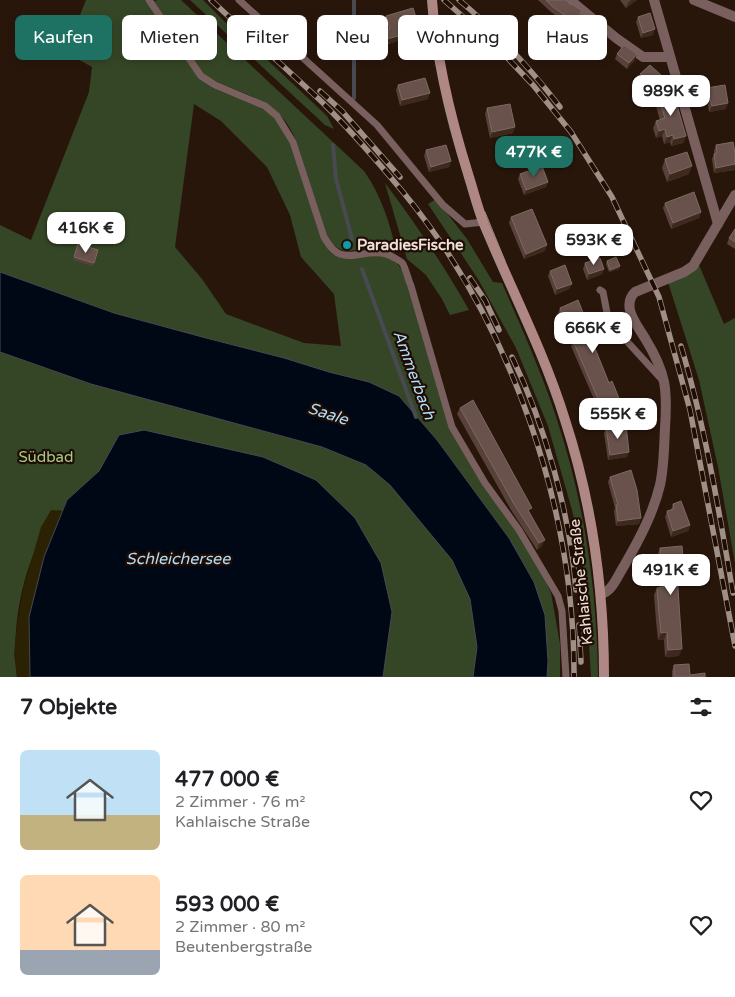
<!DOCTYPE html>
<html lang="de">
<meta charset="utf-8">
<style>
:root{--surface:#fff;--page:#f6f6f6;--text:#202124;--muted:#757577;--accent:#1e7263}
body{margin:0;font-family:"Varela Round",sans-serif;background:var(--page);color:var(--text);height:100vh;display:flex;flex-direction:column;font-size:19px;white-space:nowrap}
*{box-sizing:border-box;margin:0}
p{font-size:16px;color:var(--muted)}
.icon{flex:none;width:28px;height:28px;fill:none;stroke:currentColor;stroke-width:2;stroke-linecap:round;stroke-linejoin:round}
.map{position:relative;height:677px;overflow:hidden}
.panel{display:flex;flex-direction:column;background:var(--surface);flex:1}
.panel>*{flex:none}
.top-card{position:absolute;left:15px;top:15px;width:705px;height:45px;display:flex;gap:10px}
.price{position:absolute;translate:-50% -42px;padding:0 11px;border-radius:10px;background:#fff;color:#222;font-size:16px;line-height:32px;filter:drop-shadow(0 1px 2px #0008)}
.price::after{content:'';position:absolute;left:50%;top:30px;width:15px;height:11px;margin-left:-8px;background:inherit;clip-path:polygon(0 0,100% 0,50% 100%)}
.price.on{background:var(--accent);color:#fff}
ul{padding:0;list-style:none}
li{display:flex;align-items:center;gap:15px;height:125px;padding:0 20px}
li span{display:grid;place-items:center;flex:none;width:140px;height:100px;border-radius:8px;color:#555}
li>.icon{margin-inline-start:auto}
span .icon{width:60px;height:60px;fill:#fffc;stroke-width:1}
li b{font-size:21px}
h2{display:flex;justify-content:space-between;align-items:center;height:60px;padding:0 20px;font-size:21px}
.tag{padding:0 18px;border-radius:8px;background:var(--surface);box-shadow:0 2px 8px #0003;font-size:18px;line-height:45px}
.tag.on{background:var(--accent);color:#fff}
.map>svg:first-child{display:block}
</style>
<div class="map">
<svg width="735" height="677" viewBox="0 0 735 677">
<rect width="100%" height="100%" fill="#29160b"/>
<g fill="#354626" fill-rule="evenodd">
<path d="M 86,0 L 146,0 L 199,78 L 213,88 L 263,109 L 275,118 L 291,143 L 318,229 L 327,247 L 333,253 L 380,256 L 390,259 L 396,262 L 406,275 L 452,427 L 535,558 L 551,593 L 560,644 L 560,677 L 547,677 L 548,661 L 534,582 L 509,538 L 437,440 L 399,396 L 369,382 L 329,372 L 284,358 L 206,338 L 114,313 L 0,272 L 0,225 L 31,240 L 89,92 L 92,67 L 65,52 ZM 194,104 L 221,121 L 267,167 L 290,215 L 301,257 L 334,294 L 341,346 L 304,343 L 226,314 L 202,279 L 175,247 Z"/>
<path d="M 158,0 L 181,0 L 364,171 C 381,195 389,221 396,250 L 395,253 C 387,253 380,249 371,249 C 349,249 341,258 327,236 L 296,140 C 292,131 287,122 279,114 C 259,94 227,90 203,74 L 154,1 Z"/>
<path d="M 190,0 L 203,0 L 232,29 L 243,37 L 327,116 L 334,129 L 325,125 Z"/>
<path d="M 385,183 C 416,224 444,266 469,310 L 450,315 L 442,299 L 426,275 L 407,259 Z"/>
<path d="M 436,199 L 467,239 L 493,282 L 502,283 C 522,329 543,375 558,423 C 585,506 597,591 598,677 L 591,677 L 585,580 L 579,541 L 572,510 L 548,426 L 516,348 L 478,279 L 428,204 Z"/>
<path d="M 699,265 L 724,324 L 735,318 L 735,563 L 718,467 L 699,380 L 668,282 Z"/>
<path d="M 0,352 L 91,384 L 322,447 L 366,465 L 390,485 L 452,560 L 470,599 L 477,647 L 473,677 L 383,677 L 392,612 L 263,457 L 144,430 L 119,435 L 99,471 L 67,500 L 62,511 L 58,510 C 50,525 38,541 32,558 C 18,595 12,638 17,677 L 0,677 Z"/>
</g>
<path fill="#2a2202" d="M 51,510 L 62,511 L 44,557 L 29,617 L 30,677 L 17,677 L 14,654 L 17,625 L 23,590 L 41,527 Z"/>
<g fill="#000816" stroke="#484951">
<path d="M 0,272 L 114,313 L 206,338 L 284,358 L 329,372 L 369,382 L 399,396 L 437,440 L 509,538 L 534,582 L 545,615 L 548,661 L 547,677 L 473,677 L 477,647 L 470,599 L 452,560 L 390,485 L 366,465 L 322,447 L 91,384 L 0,352 Z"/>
<path d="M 144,430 L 263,457 L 316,480 L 355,518 L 381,563 L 392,612 L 383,677 L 30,677 L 29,617 L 44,557 L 67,500 L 99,471 L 119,435 Z"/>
</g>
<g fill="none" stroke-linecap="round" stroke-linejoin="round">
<g stroke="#484951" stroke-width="4">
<path d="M 354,98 L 354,0"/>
<path d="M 333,145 L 336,179 L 352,239"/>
<path d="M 362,269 L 416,417"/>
</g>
<g stroke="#79605e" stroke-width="7">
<path d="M 149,0 L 201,76 L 215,85 L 265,106 L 277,116 L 293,142 L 324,237 C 328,243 332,251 340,254 C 355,260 373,246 393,257 C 396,259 401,261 403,264 C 406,270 408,279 411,286 L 452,427 L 485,483 L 519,530 L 558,596 L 562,611 L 566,677"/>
<path d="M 239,0 L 377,125 L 443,205 L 465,224 L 484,222"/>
<path d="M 600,290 L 603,292 L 607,313 L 612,325 L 665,383"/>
</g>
<g stroke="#79605e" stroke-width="10">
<path d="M 570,0 L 616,38 L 643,57 L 670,57"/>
<path d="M 654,0 L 718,224"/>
<path d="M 694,0 L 735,17"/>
<path d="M 601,594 C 612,592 618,575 624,566 C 639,540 653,514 660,485 C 664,467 664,447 665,428 C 666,413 667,397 664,382 C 661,367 654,353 646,340 C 639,327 620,307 635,292 L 684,272 L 693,266 L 735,195"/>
</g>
<path stroke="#b08785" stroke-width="10" d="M 432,0 C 436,60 451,120 469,177 C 474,193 478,209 484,224 C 511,289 544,352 565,420 C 592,503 604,590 604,677"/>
<g stroke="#9f8f86" stroke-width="1">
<path d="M 429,0 C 436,78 456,158 484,231 C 505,285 532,337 552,392 C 586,483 604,580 601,677"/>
<path d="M 485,212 L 505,261"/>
</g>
<g stroke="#9f8f86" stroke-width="5.5">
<g id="rail">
<path d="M 211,0 C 248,35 286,68 323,103 C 351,131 378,162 403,192 C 511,323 575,508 574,677"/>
<path d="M 444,0 L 496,46 L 533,85 L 571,132 L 612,197 L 659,297 L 690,410 L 735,646"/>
<path d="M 459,0 C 496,31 530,68 560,107"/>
<path d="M 320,91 L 342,111 L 400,177"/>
<path d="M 470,278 L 485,300 L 499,330"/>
<path d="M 681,346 C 705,426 719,511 733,593"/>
<path d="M 512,357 C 545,425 570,514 576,590"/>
<path d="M 579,625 L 581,662"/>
</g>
</g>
<use href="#rail" stroke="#1f0d04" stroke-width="4" stroke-dasharray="11" stroke-linecap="butt"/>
</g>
<g fill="#574139">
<path d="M 538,0 L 566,0 L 579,17 L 606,40 L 598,49 L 571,26 L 551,12 Z"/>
<path d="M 620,0 L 637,0 L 626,8 Z"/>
<path d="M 386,16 L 420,30 L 418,35 L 388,44 L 386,49 L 371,52 L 369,39 L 371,33 L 386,30 L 384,21 Z"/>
<path d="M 638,17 L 653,35 L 641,38 L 636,22 Z"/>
<path d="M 617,54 L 635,60 L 627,69 L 615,59 Z"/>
<path d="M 640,74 L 661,75 L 659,81 L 648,91 L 638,80 Z"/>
<path d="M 398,85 L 428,99 L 400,106 L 396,90 Z"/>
<path d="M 706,88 L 726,109 L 709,112 L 708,105 L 706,105 L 704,94 Z"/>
<path d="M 658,96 L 686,136 L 683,143 L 671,146 L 670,142 L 664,144 L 662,136 L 656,138 L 653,128 L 656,121 L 660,120 L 655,103 Z"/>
<path d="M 487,108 L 513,133 L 490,138 L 485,114 Z"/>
<path d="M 716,145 L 735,153 L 735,170 L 714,173 L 712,159 L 714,154 L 714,151 Z"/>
<path d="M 426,150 L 451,161 L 449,167 L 429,172 L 424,156 Z"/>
<path d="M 665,159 L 689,174 L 667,182 L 662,168 Z"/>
<path d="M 520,174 L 548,182 L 546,187 L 524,195 L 518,179 Z"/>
<path d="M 665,203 L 701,212 L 699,218 L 671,229 L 663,208 Z"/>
<path d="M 511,217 L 545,251 L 524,259 L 509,223 Z"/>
<path d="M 735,229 L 735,249 L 727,244 L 729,238 Z"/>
<path d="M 78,244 L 98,250 L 93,266 L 73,260 Z"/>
<path d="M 607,261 L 620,266 L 619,269 L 609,272 L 606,264 Z"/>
<path d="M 585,263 L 604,269 L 602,274 L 587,280 L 583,269 Z"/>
<path d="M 550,271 L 572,284 L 569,289 L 555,295 L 548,276 Z"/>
<path d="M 560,308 L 586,320 L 606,324 L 613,334 L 605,340 L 594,345 L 621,413 L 603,420 L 571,346 L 573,341 L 577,339 L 571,326 L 565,329 L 558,313 Z"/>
<path d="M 460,408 L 530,514 L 542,546 L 537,550 L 511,510 L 457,414 Z"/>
<path d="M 606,427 L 629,452 L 627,457 L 608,460 L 604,433 Z"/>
<path d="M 610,477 L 641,518 L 639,524 L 616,526 L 614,511 L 615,508 L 608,482 Z"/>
<path d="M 673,504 L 690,525 L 688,531 L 671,537 L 665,517 L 667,511 L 671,510 Z"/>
<path d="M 660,548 L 681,579 L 678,580 L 679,656 L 665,657 L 664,640 L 658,640 L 656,621 L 654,595 L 657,588 L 660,588 L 657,556 Z"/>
<path d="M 674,665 L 690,675 L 705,677 L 672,677 L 672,671 Z"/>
</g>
<g fill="#3e291f">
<path d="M 631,0 L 637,0 L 626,8 L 628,3 Z"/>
<path d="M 597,25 L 595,31 L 587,32 Z"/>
<path d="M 655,29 L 653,35 L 641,38 L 643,33 Z"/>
<path d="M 420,30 L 418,35 L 388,44 L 386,49 L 371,52 L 373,47 L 387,39 Z"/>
<path d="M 608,34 L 606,40 L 598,49 L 600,44 Z"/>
<path d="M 637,54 L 635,60 L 627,69 L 629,63 Z"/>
<path d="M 661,75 L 659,81 L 648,91 L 650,85 Z"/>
<path d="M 430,93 L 428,99 L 400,106 L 402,100 Z"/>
<path d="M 710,99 L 708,105 L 706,105 L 708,100 Z"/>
<path d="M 728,103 L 726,109 L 709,112 L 712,106 Z"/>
<path d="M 515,127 L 513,133 L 490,138 L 492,132 Z"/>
<path d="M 665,129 L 662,136 L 656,138 L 659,131 Z"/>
<path d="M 673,135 L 670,142 L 664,144 L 667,137 Z"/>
<path d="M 686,136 L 683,143 L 671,146 L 674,139 Z"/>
<path d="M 451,161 L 449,167 L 429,172 L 431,167 Z"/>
<path d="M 735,164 L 735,170 L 714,173 L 716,168 Z"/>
<path d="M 692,166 L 689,174 L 667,182 L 670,174 Z"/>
<path d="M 548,182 L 546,187 L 524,195 L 526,190 Z"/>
<path d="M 701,212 L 699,218 L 671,229 L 673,223 Z"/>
<path d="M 547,245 L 545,251 L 524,259 L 526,254 Z"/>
<path d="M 620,266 L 619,269 L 609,272 L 610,270 Z"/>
<path d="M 604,269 L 602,274 L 587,280 L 589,274 Z"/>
<path d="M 572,284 L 569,289 L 555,295 L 557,289 Z"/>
<path d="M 573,321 L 571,326 L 565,329 L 566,324 Z"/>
<path d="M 615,329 L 613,334 L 605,340 L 590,346 L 592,341 Z"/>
<path d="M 623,408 L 621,413 L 603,420 L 605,415 Z"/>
<path d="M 629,452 L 627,457 L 608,460 L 610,455 Z"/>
<path d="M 641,518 L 639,524 L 616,526 L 618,521 Z"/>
<path d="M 690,525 L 688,531 L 671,537 L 673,531 Z"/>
<path d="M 545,540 L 542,546 L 537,550 L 539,543 Z"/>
<path d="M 684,572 L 681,579 L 675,580 L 677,573 Z"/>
<path d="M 667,632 L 664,640 L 658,640 L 661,633 Z"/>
<path d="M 682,649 L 679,656 L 665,657 L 668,650 Z"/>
</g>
<g fill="#68524b" stroke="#7d6961">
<path d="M 546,0 L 566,0 L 571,5 L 572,4 L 582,11 L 573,21 L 553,7 Z"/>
<path d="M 413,8 L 420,30 L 387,39 L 388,44 L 373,47 L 371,33 L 390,29 L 386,16 Z"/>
<path d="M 650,13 L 655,29 L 643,33 L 638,17 Z"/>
<path d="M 584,14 L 597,25 L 587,32 L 573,21 Z"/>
<path d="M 601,28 L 608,34 L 600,44 L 587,32 Z"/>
<path d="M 624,45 L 637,54 L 629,63 L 617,54 Z"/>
<path d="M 650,65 L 661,75 L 650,85 L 640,74 Z"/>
<path d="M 425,78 L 430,93 L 402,100 L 398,85 Z"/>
<path d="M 725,85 L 728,103 L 712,106 L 710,99 L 708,100 L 706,88 Z"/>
<path d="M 673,91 L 686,136 L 674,139 L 673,135 L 667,137 L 665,129 L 659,131 L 656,121 L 665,118 L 658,96 Z"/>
<path d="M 510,104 L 515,127 L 492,132 L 487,108 Z"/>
<path d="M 733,142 L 735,153 L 735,164 L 716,168 L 714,154 L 717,153 L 716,145 Z"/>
<path d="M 446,145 L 451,161 L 431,167 L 426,150 Z"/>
<path d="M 687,152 L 692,166 L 670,174 L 665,159 Z"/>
<path d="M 542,166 L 548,182 L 526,190 L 520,174 Z"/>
<path d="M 694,192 L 701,212 L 673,223 L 665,203 Z"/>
<path d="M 532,209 L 547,245 L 526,254 L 511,217 Z"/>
<path d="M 735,229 L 735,242 L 729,238 Z"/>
<path d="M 78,244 L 98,250 L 94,263 L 74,257 Z"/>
<path d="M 616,257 L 620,266 L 610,270 L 607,261 Z"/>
<path d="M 600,258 L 604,269 L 589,274 L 585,263 Z"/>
<path d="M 565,265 L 572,284 L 557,289 L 550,271 Z"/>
<path d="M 578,300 L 586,320 L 602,314 L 606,324 L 609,322 L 615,329 L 607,335 L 592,341 L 609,383 L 612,381 L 623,408 L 605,415 L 573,341 L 580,338 L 573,321 L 566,324 L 560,308 Z"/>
<path d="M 473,400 L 532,508 L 528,510 L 545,540 L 539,543 L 514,504 L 460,408 Z"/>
<path d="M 626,425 L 629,452 L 610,455 L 606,427 Z"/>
<path d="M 631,470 L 637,490 L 641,518 L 618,521 L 616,505 L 618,505 L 610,477 Z"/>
<path d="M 681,501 L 690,525 L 673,531 L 667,511 L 674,509 L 673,504 Z"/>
<path d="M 682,546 L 684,572 L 677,573 L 682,649 L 668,650 L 667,632 L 661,633 L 659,613 L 657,588 L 664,587 L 660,548 Z"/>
<path d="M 689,664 L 690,675 L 705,673 L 705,677 L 674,677 L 674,665 Z"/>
</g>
<circle fill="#0f9aa8" stroke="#1f0d04" stroke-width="2" cx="347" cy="245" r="5"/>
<g text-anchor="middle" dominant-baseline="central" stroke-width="4.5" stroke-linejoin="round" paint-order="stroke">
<g font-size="15" font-weight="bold" fill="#f0e2db" stroke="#1f0d04" text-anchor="start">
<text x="357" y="245">ParadiesFische</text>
</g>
<g font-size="15" fill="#a6cd87" stroke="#1f0d04">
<text x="46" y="457">Südbad</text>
</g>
<g font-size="15" fill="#f0e2db" stroke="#1f0d04">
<text transform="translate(581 582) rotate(-96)">Kahlaische Straße</text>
</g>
<g font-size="16" font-style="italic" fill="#afdcf9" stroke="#1f0d04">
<text transform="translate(414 375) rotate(70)">Ammerbach</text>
<text transform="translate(328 414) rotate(18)">Saale</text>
<text x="178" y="559">Schleichersee</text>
</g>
</g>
</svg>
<b class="price" style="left:671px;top:117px">989K €</b>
<b class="price on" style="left:534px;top:178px">477K €</b>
<b class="price" style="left:86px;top:254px">416K €</b>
<b class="price" style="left:594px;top:266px">593K €</b>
<b class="price" style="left:593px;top:354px">666K €</b>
<b class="price" style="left:618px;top:440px">555K €</b>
<b class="price" style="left:671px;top:596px">491K €</b>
<div class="top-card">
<a class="tag on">Kaufen</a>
<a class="tag">Mieten</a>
<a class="tag">Filter</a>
<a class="tag">Neu</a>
<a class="tag">Wohnung</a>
<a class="tag">Haus</a>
</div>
</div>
<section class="panel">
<h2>7 Objekte<svg class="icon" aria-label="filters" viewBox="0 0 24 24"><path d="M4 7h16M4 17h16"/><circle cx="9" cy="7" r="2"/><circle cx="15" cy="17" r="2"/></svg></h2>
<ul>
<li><span style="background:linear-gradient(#bfe0f5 65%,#c2b280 0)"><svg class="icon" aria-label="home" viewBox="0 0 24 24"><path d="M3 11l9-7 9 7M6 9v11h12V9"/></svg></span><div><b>477 000 €</b><p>2 Zimmer · 76 m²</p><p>Kahlaische Straße</p></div><svg class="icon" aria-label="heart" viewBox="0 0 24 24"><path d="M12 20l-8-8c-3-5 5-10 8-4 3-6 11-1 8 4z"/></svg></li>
<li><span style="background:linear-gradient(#ffd9b3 75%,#9aa5b1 0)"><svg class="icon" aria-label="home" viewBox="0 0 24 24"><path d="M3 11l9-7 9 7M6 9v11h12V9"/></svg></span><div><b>593 000 €</b><p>2 Zimmer · 80 m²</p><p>Beutenbergstraße</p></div><svg class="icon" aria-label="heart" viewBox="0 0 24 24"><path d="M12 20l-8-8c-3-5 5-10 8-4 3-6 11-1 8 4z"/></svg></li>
</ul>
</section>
